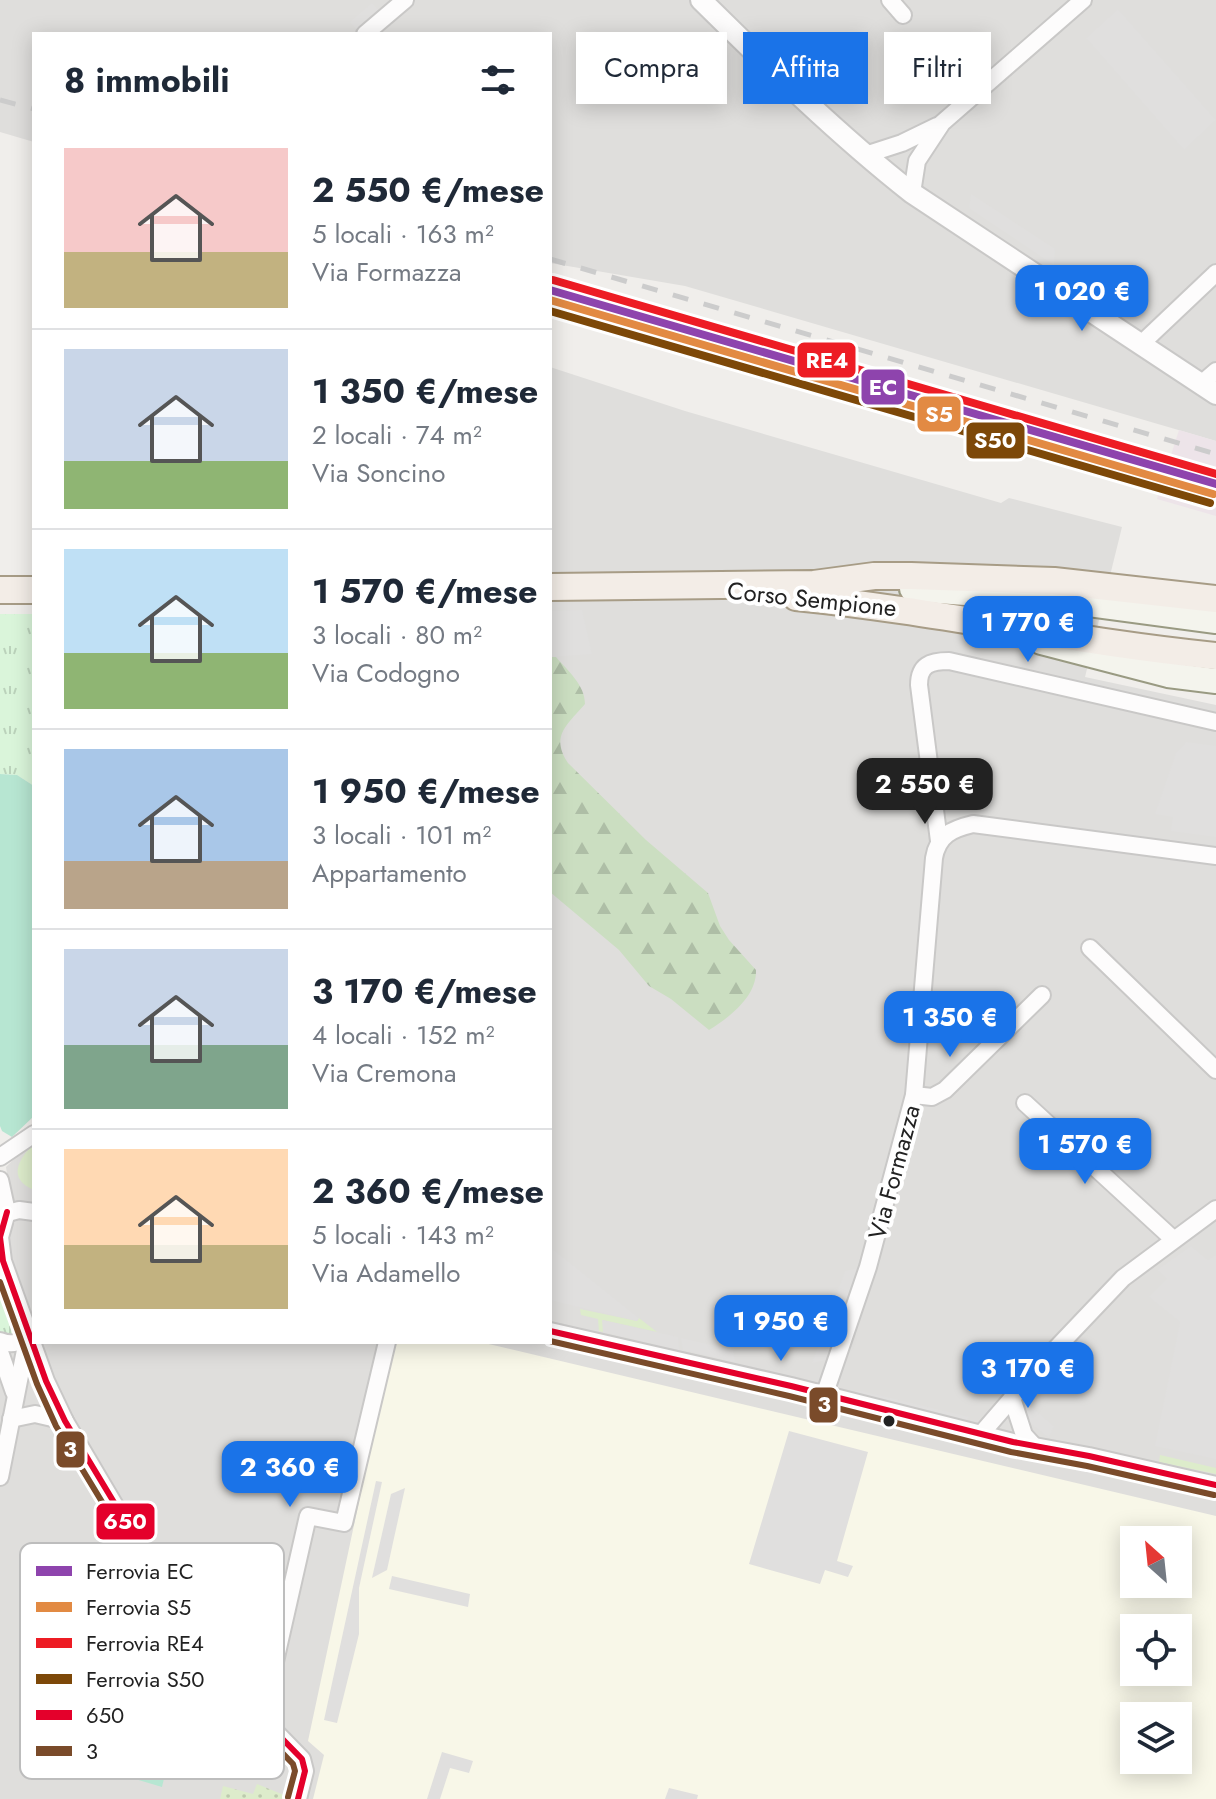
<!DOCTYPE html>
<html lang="it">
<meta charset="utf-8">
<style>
:root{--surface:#fff;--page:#f2f2f3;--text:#1f2937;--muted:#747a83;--line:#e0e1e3;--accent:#1a73e8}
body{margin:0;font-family:Jost,sans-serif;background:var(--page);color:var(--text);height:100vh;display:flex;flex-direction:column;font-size:30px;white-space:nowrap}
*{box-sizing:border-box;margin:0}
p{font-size:26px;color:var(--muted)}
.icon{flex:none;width:44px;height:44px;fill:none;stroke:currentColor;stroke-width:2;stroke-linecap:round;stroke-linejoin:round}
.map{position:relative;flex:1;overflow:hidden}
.details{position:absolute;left:32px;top:32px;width:520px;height:1312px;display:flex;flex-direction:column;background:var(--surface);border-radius:0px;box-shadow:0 4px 20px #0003}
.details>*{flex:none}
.banner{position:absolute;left:576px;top:32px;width:520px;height:72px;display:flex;gap:16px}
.needle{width:52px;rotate:333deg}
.buttons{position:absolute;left:1120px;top:1526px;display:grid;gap:16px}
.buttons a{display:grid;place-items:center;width:72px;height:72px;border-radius:0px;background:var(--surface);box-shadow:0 4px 20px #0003;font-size:40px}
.price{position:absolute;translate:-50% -68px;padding:0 18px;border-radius:16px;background:var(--accent);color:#fff;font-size:26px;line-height:52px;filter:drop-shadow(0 2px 4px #0008)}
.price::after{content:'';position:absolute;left:50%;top:48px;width:24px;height:18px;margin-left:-12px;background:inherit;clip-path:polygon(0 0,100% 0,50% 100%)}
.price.current{background:#222;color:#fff}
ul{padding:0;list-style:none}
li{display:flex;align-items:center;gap:24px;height:200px;padding:0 32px}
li+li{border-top:2px solid var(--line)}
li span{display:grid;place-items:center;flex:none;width:224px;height:160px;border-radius:0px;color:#555}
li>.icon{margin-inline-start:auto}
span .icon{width:96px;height:96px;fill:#fffc;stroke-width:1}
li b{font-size:34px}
h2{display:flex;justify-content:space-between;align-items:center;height:96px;padding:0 32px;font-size:34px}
.tag{padding:0 28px;border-radius:0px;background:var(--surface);box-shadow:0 4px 20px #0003;font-size:28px;line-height:72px}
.tag.current{background:var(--accent);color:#fff}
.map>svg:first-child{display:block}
</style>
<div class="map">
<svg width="1216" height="1799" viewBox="0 0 1216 1799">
<defs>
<pattern id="forest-firs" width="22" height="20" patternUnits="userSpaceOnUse" patternTransform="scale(2)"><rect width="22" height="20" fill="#cbdec1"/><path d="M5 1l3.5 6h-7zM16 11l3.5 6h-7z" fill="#aebea6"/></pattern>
<pattern id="park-tufts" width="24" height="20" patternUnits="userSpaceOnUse" patternTransform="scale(2)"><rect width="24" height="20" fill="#daf5da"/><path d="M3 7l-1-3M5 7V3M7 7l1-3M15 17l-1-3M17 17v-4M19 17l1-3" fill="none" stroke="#bbd2bb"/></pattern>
<pattern id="garden-dots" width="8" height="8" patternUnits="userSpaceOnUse" patternTransform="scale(2)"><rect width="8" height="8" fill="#ddeccb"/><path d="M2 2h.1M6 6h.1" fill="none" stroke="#bdcaae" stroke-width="1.8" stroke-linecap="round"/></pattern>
</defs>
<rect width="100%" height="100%" fill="#f0eeeb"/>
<g fill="#dfdedc" fill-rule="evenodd">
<path d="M 0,0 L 1216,0 L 1216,441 L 685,286 L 550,263 L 550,34 L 34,34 L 34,142 L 0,132 Z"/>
<path d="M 550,367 L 685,411 L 1001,503 L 1009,498 L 1122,527 L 1085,677 L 1216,705 L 1216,1799 L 0,1799 L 0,1229 L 15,1223 L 6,1167 L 34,1139 L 34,1342 L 550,1342 ZM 1134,1540 L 1178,1540 L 1178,1584 L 1134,1584 ZM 1134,1628 L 1178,1628 L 1178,1672 L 1134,1672 ZM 1134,1716 L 1178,1716 L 1178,1760 L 1134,1760 Z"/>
</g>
<path fill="#f8f7e8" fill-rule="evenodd" d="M 393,1342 L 480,1342 L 1216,1516 L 1216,1799 L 313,1799 L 324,1755 L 308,1741 ZM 1134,1540 L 1178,1540 L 1178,1584 L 1134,1584 ZM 1134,1628 L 1178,1628 L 1178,1672 L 1134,1672 ZM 1134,1716 L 1178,1716 L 1178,1760 L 1134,1760 Z"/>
<path fill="#ede4e9" d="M 1179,430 L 1216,441 L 1216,516 L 1157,499 Z"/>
<g fill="#ddeccb">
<path d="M 34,1144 L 34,1190 C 7,1179 18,1159 34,1144 Z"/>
<path d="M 580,1309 L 637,1321 L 639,1318 L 657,1332 L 603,1320 L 603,1332 L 599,1331 L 598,1319 L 581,1315 Z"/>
<path d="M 1160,1455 L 1216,1468 L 1216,1474 L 1159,1462 Z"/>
</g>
<path fill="url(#forest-firs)" d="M 550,657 L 556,657 C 568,671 585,685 585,704 C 567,725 550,736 568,763 L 646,840 L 708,893 L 720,926 L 729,940 L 756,970 C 757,996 730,1017 709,1030 L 671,999 L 649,986 L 619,950 L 550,892 Z"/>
<g fill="url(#park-tufts)">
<path d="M 0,614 L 34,614 L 34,786 L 17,775 L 0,774 Z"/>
<path d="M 0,1280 L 18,1330 L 18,1334 L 6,1337 L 0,1332 Z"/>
</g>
<path fill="url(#garden-dots)" d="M 257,1784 L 284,1795 L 283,1799 L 220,1799 L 223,1786 L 253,1794 Z"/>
<g fill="#b7e6d2">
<path d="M 0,774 L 17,775 L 34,786 L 34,1116 L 12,1137 L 2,1131 L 0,1126 Z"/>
<path d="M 65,1675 L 183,1698 L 162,1787 L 48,1753 Z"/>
</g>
<g fill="#e0dfde">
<path d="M 372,3 L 380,12 L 358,31 L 350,22 Z"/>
<path d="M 1118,9 L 1216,120 L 1184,150 L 1086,38 Z"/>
<path d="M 971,194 L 1055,249 L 1054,265 L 969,208 Z"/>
<path d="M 582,610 L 592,654 L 550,657 L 550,611 Z"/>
<path d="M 1186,742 L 1216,746 L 1216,837 L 1171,831 L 1173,817 L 1155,814 L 1176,753 Z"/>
<path d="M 1191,1246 L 1208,1260 L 1216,1255 L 1216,1459 L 1155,1446 L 1180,1322 L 1149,1297 L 1167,1279 L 1157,1270 Z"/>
<path d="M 550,1247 L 639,1318 L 637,1321 L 550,1300 Z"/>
<path d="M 859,1268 L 826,1360 L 812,1363 L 845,1271 Z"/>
<path d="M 602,1320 L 678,1337 L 679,1350 L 603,1332 Z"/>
<path d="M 681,1338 L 733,1350 L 735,1362 L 683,1350 Z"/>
<path d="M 857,1390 L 969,1417 L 963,1424 L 847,1397 Z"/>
<path d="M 1026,1402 L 1054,1426 L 1049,1438 L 1020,1415 Z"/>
<path d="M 789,1431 L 868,1452 L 837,1561 L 853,1566 L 848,1577 L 825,1570 L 820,1584 L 749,1564 Z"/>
<path d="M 376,1481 L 382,1482 L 359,1588 L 359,1634 L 337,1723 L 324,1720 Z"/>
<path d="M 405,1488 L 387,1570 L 372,1578 L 391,1494 Z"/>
<path d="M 392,1576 L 470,1594 L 468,1607 L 389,1589 Z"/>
<path d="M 442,1752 L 473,1761 L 469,1773 L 450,1768 L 440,1799 L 427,1799 Z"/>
<path d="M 669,1788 L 698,1795 L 697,1799 L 665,1799 Z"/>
</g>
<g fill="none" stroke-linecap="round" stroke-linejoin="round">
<g stroke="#c9c8c7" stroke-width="20">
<g id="minor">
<path d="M 890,0 L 903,15"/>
<path d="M 365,34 L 405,0"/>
<path d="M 865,155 L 902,143 L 937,126"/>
<path d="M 912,193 L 917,161 L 942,123 L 1083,0"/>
<path d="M 1140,345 L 1216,273"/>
<path d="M 1201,384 L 1216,371"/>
<path d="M 939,841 L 919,685 C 919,665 930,661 949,661 L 1216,722"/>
<path d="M 1090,948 L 1216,1070"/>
<path d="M 914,1095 L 932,1097 L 945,1090 L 1042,995"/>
<path d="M 1025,1103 L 1173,1239"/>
<path d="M 0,1157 L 34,1134"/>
<path d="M 0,1180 L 7,1212 L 0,1237 L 3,1261 L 46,1381 L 65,1421 L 176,1609 L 215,1670 L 302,1759 L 305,1771 L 298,1799"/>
<path d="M 0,1215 L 19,1210 L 34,1212"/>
<path d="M 550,1331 L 791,1386 L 1013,1442 L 1089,1456 L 1216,1485"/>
<path d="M 0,1341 C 14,1346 18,1343 29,1333"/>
<path d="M 0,1352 L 14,1392"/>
<path d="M 824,1396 L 868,1267 L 914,1095 L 934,858 C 938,835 952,829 973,824 L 1216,856"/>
<path d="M 1012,1398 L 1024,1435 L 1034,1446"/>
<path d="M 11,1419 L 35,1414 L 65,1421"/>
<path d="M 981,1434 L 1046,1359 L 1123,1278 L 1216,1209"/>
<path d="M 0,1477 L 28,1335"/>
<path d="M 262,1719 L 308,1516 L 344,1523 L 387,1342"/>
</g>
</g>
<g stroke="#c9c8c7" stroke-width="24">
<path id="tertiary" d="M 701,0 C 769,67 837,134 912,193 L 1216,394"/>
</g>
<g stroke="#999a82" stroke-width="28">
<g id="secondary">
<path d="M 912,589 L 1059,600 L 1216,621"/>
<path d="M 1041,642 L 1168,675 L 1216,681"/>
</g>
</g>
<g stroke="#a79c86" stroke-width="30">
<g id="primary">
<path d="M 550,587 L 814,584 L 874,576 L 911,576 L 1054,581 L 1216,599"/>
<path d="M 0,590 L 34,590"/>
<path d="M 796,597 C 937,611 1075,642 1216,656"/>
</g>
</g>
<use href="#minor" stroke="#fdfcfc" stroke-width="16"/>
<use href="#tertiary" stroke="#fdfcfc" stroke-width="20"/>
<use href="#secondary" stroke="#f4f4ed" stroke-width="24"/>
<use href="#primary" stroke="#f3ede7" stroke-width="26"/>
<g stroke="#ccc" stroke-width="5" stroke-dasharray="16 16" stroke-linecap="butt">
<path d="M 0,100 L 34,109"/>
<path d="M 550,259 L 1216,454"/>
</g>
<g stroke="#fff" stroke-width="12">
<g id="bus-1">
<path d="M 7,1212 L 0,1237 L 3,1261 L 46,1381 L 65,1421 L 215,1670 L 302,1759 L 305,1771 L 298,1799"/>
<path d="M 550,1331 L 791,1386 L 1013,1442 L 1089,1456 L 1216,1485"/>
</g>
</g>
<g stroke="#fff" stroke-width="12">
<g id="bus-2">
<path d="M 0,1282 L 37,1384 L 56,1426 L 207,1675 L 293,1764 L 295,1771 L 288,1797"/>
<path d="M 550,1341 L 789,1396 L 1011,1452 L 1087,1466 L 1214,1495"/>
</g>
</g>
<use href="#bus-1" stroke="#e4002b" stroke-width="6"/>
<use href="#bus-2" stroke="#7a4b2a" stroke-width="6"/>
<g stroke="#fff" stroke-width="14">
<path id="rail-1" d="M 550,290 L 1216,484"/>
</g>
<g stroke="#fff" stroke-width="14">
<path id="rail-2" d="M 550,300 L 1213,494"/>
</g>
<g stroke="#fff" stroke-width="14">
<path id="rail-3" d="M 553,280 L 1216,474"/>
</g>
<g stroke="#fff" stroke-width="14">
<path id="rail-4" d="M 550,311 L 1210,503"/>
</g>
<use href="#rail-1" stroke="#8e44ad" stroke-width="8"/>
<use href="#rail-2" stroke="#e28a43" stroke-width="8"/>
<use href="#rail-3" stroke="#ed1c24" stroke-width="8"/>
<use href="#rail-4" stroke="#7d4808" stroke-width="8"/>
</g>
<circle fill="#222" stroke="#fff" stroke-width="3" cx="889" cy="1421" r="7"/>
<g text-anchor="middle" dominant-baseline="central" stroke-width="8" stroke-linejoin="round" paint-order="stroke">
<g font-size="24" fill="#222" stroke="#fff">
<text transform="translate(812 599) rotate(6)">Corso Sempione</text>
<text transform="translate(894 1172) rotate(-75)">Via Formazza</text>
</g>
</g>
<rect x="20" y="1543" width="264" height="236" rx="12" fill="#fff" stroke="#bdbdbd" stroke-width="2"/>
<rect x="36" y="1566" width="36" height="10" fill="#8e44ad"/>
<rect x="36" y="1602" width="36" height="10" fill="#e28a43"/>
<rect x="36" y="1638" width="36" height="10" fill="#ed1c24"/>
<rect x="36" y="1674" width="36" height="10" fill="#7d4808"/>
<rect x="36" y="1710" width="36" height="10" fill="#e4002b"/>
<rect x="36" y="1746" width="36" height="10" fill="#7a4b2a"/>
<g font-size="22" fill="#222">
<text x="86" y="1579">Ferrovia EC</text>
<text x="86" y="1615">Ferrovia S5</text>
<text x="86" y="1651">Ferrovia RE4</text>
<text x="86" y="1687">Ferrovia S50</text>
<text x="86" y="1723">650</text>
<text x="86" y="1759">3</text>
</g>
<g stroke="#fff" stroke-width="3">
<rect x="796" y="341" width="61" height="38" rx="8" fill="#ed1c24"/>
<rect x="860" y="368" width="46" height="38" rx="8" fill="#8e44ad"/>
<rect x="916" y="395" width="46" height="38" rx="8" fill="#e28a43"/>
<rect x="965" y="421" width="61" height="39" rx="8" fill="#7d4808"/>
<rect x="808" y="1386" width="31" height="38" rx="8" fill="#7a4b2a"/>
<rect x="55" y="1430" width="31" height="39" rx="8" fill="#7a4b2a"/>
<rect x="95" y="1502" width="61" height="39" rx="8" fill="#e4002b"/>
</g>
<g font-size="22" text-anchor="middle" font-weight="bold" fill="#fff">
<text x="827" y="368">RE4</text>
<text x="883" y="395">EC</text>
<text x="939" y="422">S5</text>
<text x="995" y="448">S50</text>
<text x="824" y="1412">3</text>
<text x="70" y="1457">3</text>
<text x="125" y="1529">650</text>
</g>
</svg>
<div class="buttons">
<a><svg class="needle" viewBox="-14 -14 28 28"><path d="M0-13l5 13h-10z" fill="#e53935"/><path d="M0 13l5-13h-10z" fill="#747a83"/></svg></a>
<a><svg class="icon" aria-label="locate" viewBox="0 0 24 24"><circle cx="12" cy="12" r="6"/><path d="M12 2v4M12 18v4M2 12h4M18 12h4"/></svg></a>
<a><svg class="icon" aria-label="layers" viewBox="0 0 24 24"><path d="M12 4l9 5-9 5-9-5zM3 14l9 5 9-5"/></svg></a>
</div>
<b class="price" style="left:1082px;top:333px">1 020 €</b>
<b class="price" style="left:1028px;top:664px">1 770 €</b>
<b class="price current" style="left:925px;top:826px">2 550 €</b>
<b class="price" style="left:950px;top:1059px">1 350 €</b>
<b class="price" style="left:1085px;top:1186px">1 570 €</b>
<b class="price" style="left:781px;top:1363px">1 950 €</b>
<b class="price" style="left:1028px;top:1410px">3 170 €</b>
<b class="price" style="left:290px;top:1509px">2 360 €</b>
<div class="banner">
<a class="tag">Compra</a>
<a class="tag current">Affitta</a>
<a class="tag">Filtri</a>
</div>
<section class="details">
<h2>8 immobili<svg class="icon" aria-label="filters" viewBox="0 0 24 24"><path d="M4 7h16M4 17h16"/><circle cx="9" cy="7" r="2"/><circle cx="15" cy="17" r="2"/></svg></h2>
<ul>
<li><span style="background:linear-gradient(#f6c9c9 65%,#c2b280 0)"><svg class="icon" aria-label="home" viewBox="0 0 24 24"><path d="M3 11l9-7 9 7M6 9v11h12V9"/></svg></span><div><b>2 550 €/mese</b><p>5 locali · 163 m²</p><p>Via Formazza</p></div></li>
<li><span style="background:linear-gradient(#c9d6e8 70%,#8fb573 0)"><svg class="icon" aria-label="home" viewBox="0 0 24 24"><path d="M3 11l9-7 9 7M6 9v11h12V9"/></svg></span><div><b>1 350 €/mese</b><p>2 locali · 74 m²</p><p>Via Soncino</p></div></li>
<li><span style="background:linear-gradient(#bfe0f5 65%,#8fb573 0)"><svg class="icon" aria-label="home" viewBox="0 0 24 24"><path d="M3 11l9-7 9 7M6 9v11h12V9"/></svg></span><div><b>1 570 €/mese</b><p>3 locali · 80 m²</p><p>Via Codogno</p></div></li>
<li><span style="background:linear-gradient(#a9c7e8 70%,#b9a48a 0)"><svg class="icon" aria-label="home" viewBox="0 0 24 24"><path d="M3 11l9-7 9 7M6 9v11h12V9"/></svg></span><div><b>1 950 €/mese</b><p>3 locali · 101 m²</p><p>Appartamento</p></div></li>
<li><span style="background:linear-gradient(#c9d6e8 60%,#7fa58c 0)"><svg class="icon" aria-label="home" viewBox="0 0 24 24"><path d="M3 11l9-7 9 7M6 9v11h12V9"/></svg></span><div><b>3 170 €/mese</b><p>4 locali · 152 m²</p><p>Via Cremona</p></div></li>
<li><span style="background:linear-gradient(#ffd9b3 60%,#c2b280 0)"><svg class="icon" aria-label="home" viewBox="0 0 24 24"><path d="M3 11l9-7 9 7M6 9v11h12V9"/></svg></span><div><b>2 360 €/mese</b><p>5 locali · 143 m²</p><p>Via Adamello</p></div></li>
</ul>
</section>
</div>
